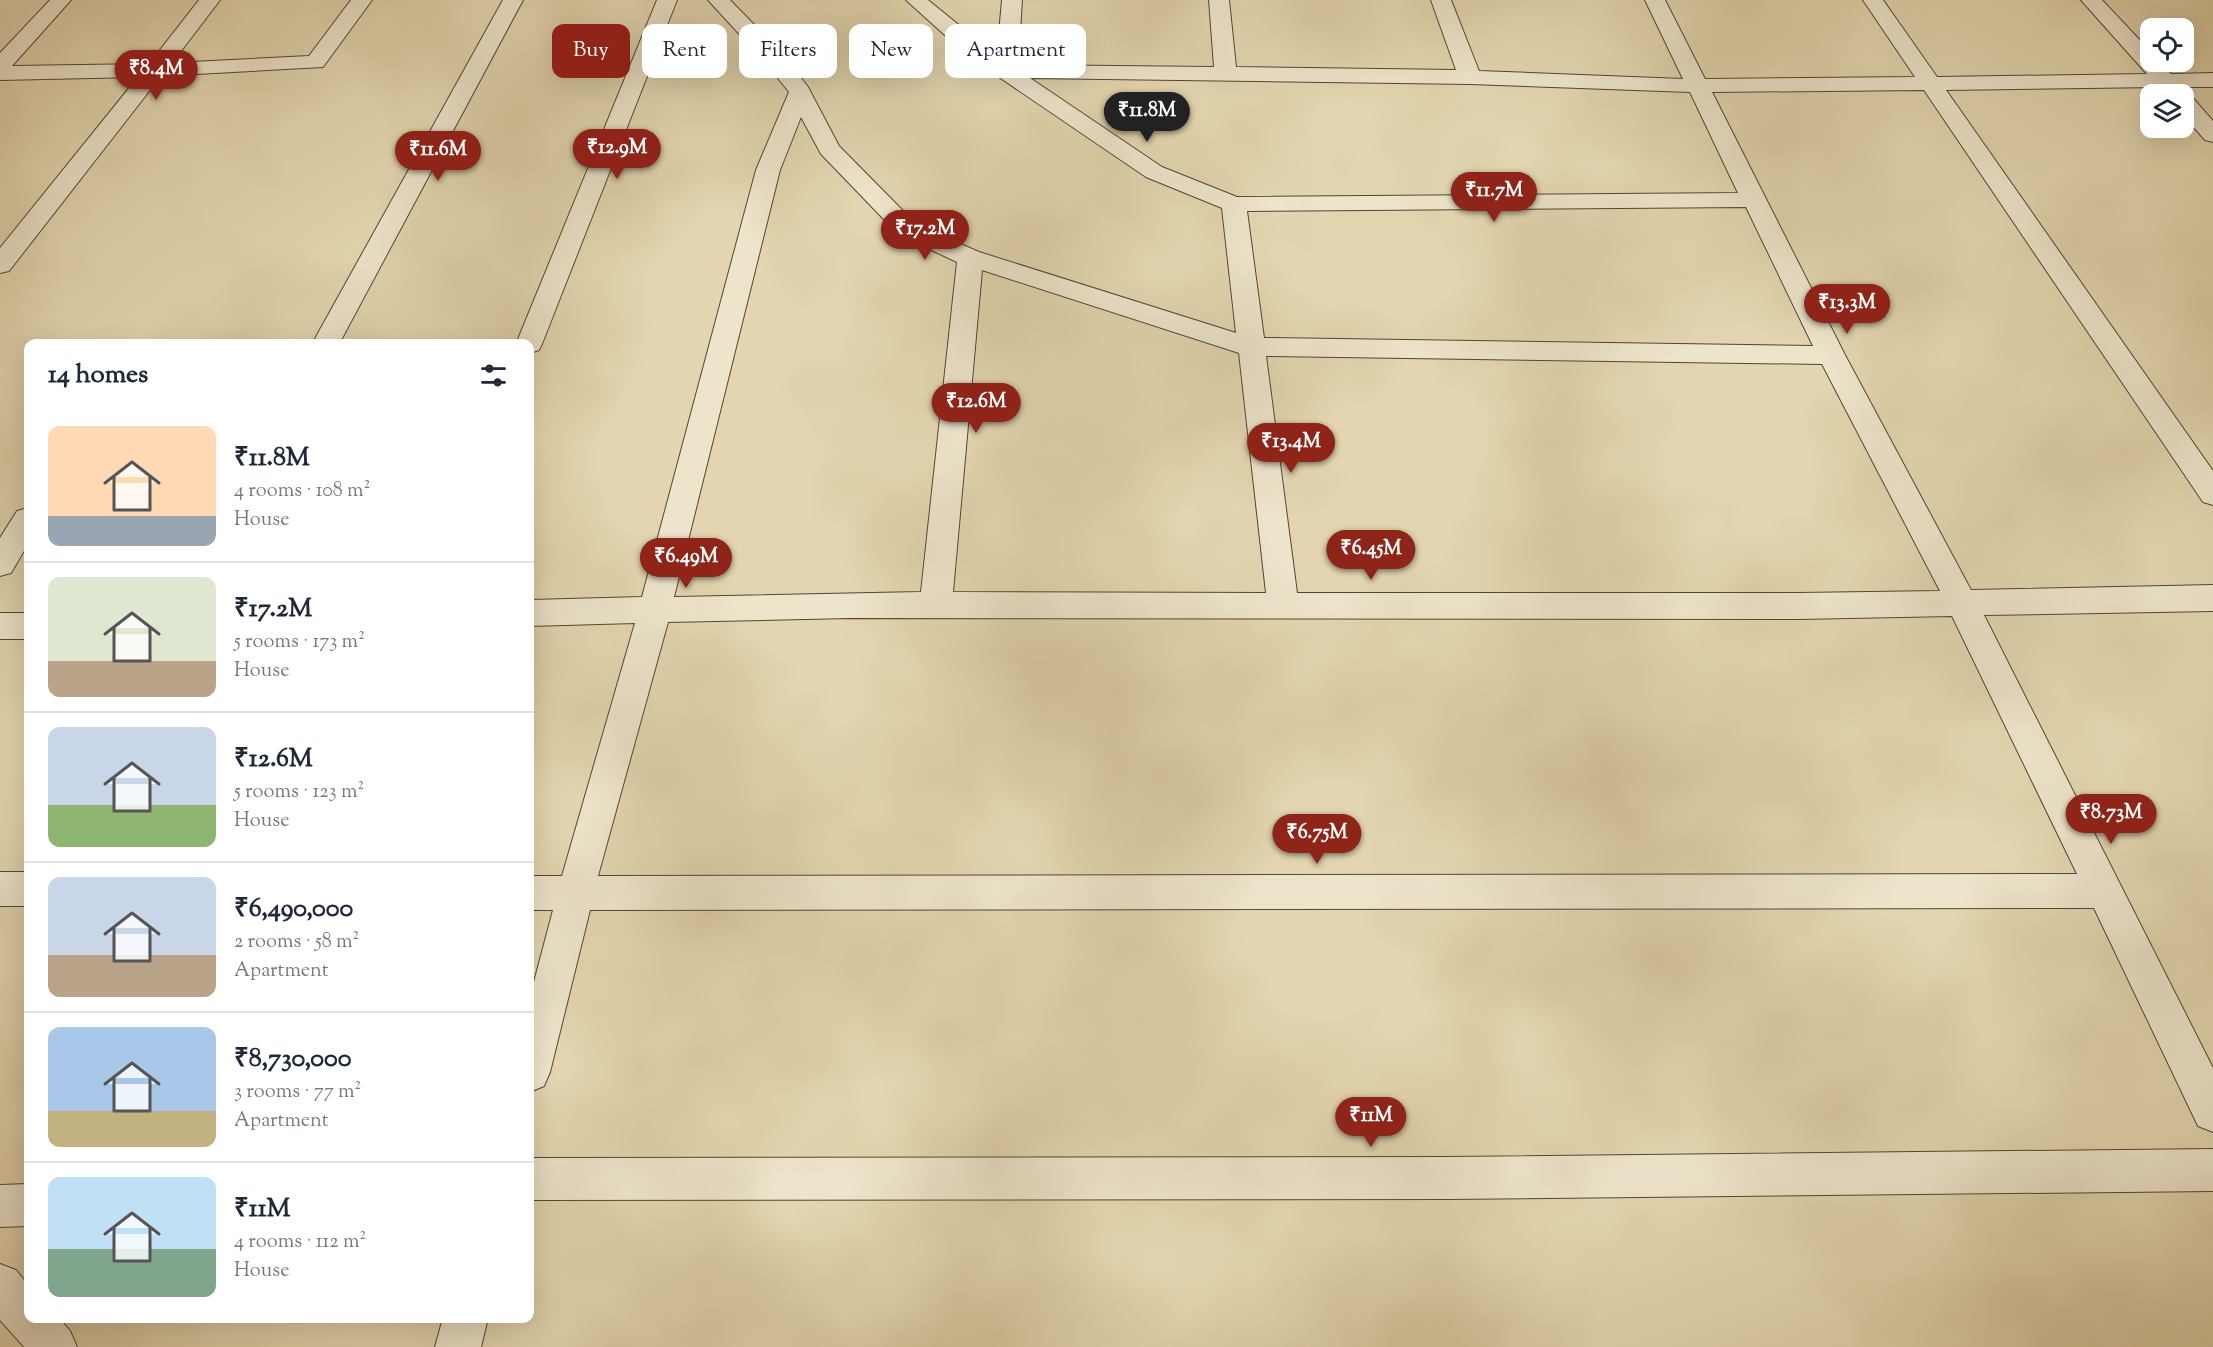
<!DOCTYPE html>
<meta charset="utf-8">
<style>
:root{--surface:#fff;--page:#f6f6f7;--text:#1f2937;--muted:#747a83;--line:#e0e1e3;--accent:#8f2418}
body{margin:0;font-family:"Sorts Mill Goudy",serif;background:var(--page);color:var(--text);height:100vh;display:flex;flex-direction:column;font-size:22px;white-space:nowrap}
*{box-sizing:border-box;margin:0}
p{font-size:20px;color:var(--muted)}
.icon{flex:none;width:33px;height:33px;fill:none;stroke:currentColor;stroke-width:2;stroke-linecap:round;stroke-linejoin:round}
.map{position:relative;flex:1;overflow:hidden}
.panel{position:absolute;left:24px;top:339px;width:510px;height:984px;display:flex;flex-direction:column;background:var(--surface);border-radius:12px;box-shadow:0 6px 24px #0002}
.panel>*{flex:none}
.top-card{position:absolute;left:552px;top:24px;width:570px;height:54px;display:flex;gap:12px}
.fabs{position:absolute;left:2140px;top:18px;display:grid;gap:12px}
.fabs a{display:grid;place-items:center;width:54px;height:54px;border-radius:12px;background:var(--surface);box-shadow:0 6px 24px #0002;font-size:30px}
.price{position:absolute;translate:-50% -51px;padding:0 14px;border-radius:21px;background:var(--accent);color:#fff;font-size:20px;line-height:39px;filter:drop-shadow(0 2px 3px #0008)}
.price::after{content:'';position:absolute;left:50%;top:36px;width:18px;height:14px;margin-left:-9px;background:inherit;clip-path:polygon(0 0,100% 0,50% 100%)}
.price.selected{background:#222;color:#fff}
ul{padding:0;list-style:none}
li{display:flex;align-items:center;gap:18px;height:150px;padding:0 24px}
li+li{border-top:2px solid var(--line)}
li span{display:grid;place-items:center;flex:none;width:168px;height:120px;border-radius:12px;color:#555}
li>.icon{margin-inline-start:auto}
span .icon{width:72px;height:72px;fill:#fffc;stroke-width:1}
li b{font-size:26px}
h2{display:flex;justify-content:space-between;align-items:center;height:72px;padding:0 24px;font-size:26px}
.tag{padding:0 21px;border-radius:12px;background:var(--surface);box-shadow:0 6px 24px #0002;font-size:21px;line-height:54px}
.tag.selected{background:var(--accent);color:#fff}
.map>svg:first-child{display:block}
</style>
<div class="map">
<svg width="2213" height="1347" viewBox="0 0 2213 1347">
<rect width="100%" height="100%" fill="#e2d5af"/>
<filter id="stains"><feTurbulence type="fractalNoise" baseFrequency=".00333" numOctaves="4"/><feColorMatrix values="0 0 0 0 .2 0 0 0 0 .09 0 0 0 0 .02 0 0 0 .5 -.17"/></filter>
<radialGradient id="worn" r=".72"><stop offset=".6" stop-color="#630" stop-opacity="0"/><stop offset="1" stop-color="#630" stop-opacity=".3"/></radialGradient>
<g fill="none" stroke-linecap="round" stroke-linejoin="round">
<g stroke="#544632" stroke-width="2">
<g id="street">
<path d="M 50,0 L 71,0 L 12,66 L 149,64 L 199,0 L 220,0 L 172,63 L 309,56 L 351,0 L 372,0 L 323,67 L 161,76 L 9,271 L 0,273 L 0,248 L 138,77 L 0,80 L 0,53 Z"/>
<path d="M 503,0 L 523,0 L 339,344 L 312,344 Z"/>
<path d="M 657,0 L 677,0 L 542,344 L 539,350 L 530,353 L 530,344 L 516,344 Z"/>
<path d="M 708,0 L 730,0 L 781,52 L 808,87 L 839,146 L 917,225 L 979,252 L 1236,333 L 1222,208 L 1146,177 L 968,56 L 906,0 L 928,0 L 997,56 L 1002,0 L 1022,0 L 1018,65 L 1214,67 L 1209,0 L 1229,0 L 1236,67 L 1456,70 L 1431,0 L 1451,0 L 1479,71 L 1683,79 L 1645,0 L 1665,0 L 1705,79 L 1915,77 L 1863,0 L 1883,0 L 1937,77 L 2147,74 L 2081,0 L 2102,0 L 2151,52 L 2151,62 L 2160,62 L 2171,74 L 2213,73 L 2213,87 L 2183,87 L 2186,91 L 2184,94 L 2166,94 L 2159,87 L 1946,90 L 2213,471 L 2213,505 L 2203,502 L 1924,90 L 1712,92 L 1845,355 L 1971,590 L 2213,585 L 2213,611 L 1984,615 L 2213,1068 L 2213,1132 L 2198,1126 L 2094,908 L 590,910 L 550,1072 L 544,1086 L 530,1092 L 530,997 L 553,910 L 530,910 L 530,876 L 562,876 L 635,623 L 530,626 L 530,600 L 642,597 L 756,170 L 789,92 L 765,62 ZM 1030,78 L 1470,84 L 1690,92 L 1738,193 L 1237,197 L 1162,167 ZM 801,117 L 821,154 L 899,235 L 957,262 L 921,592 L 674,597 L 780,170 ZM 1746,207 L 1813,346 L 1264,338 L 1247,211 ZM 982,270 L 1239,353 L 1266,593 L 953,592 ZM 1266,356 L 1822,364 L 1940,591 L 1799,593 L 1297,593 ZM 1952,616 L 2077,874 L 598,876 L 668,622 L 849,618 L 1799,619 Z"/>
<path d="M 2184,95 L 2192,97 L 2213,121 L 2213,142 L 2205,140 L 2184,116 Z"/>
<path d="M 28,508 L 28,544 L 11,573 L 0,576 L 0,538 L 17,511 Z"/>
<rect x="0" y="613" width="28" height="26"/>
<rect x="0" y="872" width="28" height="34"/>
<path d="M 2213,1149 L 2213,1191 L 1447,1199 L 530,1200 L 530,1158 L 1447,1157 Z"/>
<path d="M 28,1184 L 28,1226 L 0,1227 L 0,1185 Z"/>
<path d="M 0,1264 L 16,1270 L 28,1285 L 28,1318 L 59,1318 L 70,1331 L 77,1347 L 24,1347 L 0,1320 Z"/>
<path d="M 443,1318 L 488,1318 L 481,1347 L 435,1347 Z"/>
</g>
</g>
<use href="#street" fill="#ece4cb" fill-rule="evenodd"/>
</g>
<rect width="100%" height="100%" filter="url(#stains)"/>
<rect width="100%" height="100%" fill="url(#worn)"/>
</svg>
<div class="fabs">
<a><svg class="icon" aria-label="locate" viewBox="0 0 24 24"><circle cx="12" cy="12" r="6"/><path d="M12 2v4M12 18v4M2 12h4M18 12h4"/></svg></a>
<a><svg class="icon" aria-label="layers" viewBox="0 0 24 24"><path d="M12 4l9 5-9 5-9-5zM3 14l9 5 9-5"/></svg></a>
</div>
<b class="price" style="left:156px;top:101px">₹8.4M</b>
<b class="price selected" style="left:1147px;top:143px">₹11.8M</b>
<b class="price" style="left:617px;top:180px">₹12.9M</b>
<b class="price" style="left:438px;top:182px">₹11.6M</b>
<b class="price" style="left:1494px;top:223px">₹11.7M</b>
<b class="price" style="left:925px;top:261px">₹17.2M</b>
<b class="price" style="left:1847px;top:335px">₹13.3M</b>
<b class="price" style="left:976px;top:434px">₹12.6M</b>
<b class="price" style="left:1291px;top:474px">₹13.4M</b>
<b class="price" style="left:1371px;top:581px">₹6.45M</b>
<b class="price" style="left:686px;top:589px">₹6.49M</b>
<b class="price" style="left:2111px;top:845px">₹8.73M</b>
<b class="price" style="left:1317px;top:865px">₹6.75M</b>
<b class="price" style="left:1371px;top:1148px">₹11M</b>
<div class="top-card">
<a class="tag selected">Buy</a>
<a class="tag">Rent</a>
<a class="tag">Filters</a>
<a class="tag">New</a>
<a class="tag">Apartment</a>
</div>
<section class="panel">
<h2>14 homes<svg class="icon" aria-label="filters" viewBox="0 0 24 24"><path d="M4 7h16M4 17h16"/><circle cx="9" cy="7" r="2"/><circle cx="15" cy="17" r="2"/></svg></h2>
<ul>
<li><span style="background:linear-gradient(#ffd9b3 75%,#9aa5b1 0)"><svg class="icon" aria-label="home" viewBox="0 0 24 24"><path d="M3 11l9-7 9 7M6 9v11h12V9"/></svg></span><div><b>₹11.8M</b><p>4 rooms · 108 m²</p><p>House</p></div></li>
<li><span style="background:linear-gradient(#dfe7d0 70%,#b9a48a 0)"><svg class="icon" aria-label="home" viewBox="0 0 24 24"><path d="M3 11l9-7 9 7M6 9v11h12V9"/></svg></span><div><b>₹17.2M</b><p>5 rooms · 173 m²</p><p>House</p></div></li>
<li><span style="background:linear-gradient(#c9d6e8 65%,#8fb573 0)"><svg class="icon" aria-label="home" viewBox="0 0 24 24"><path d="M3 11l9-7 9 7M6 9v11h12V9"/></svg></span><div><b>₹12.6M</b><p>5 rooms · 123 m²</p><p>House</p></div></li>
<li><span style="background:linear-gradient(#c9d6e8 65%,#b9a48a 0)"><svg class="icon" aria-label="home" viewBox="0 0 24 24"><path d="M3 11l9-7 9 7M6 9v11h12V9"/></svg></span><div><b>₹6,490,000</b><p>2 rooms · 58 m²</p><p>Apartment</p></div></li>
<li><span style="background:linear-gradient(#a9c7e8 70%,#c2b280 0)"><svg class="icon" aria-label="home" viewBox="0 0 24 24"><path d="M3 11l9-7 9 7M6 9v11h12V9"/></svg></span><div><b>₹8,730,000</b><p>3 rooms · 77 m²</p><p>Apartment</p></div></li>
<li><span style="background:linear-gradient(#bfe0f5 60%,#7fa58c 0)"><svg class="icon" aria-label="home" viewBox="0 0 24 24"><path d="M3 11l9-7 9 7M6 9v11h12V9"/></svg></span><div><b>₹11M</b><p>4 rooms · 112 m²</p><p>House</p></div></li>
</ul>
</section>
</div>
